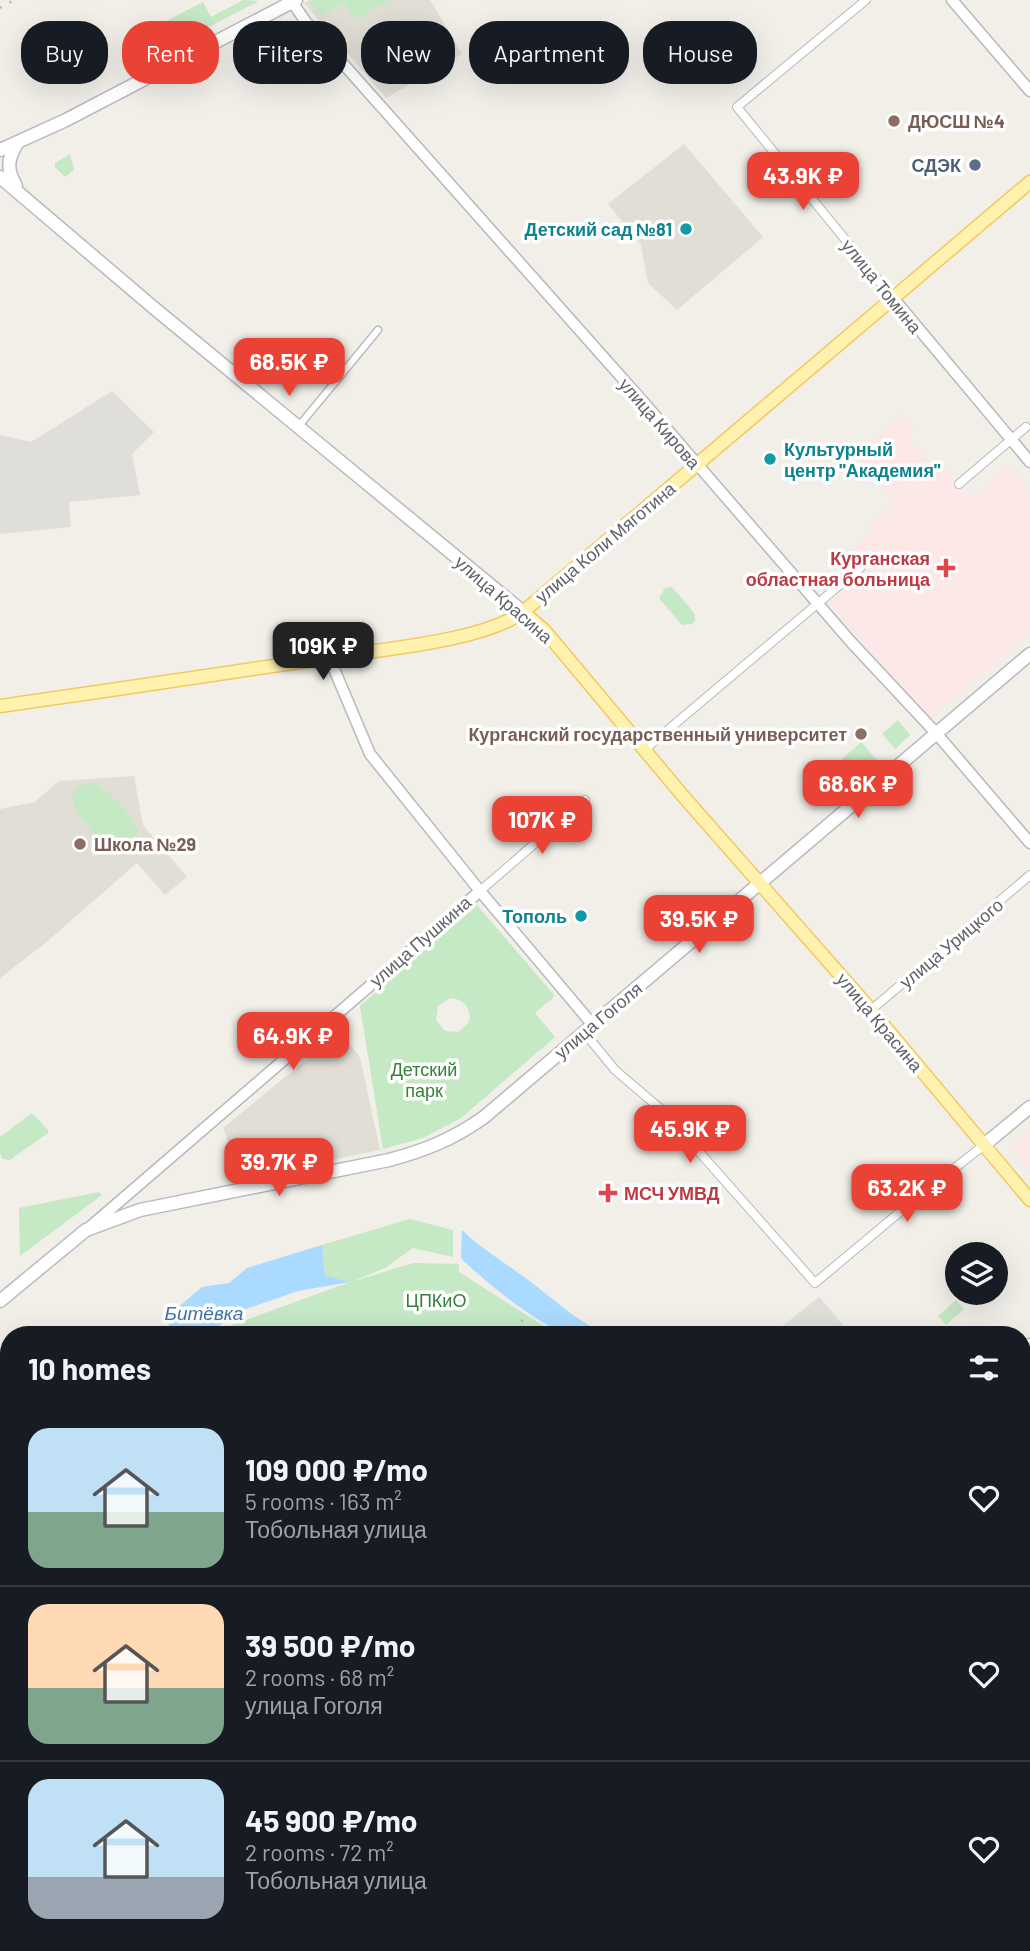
<!DOCTYPE html>
<meta charset="utf-8">
<style>
:root{--surface:#171b24;--page:#20242c;--text:#f1f3f6;--muted:#9ea1a6;--line:#363941;--accent:#ea4335}
body{margin:0;font-family:Barlow,sans-serif;background:var(--page);color:var(--text);height:100vh;display:flex;flex-direction:column;font-size:26px;white-space:nowrap}
*{box-sizing:border-box;margin:0}
p{font-size:23px;color:var(--muted)}
.icon{flex:none;width:38px;height:38px;fill:none;stroke:currentColor;stroke-width:2;stroke-linecap:round;stroke-linejoin:round}
.map{position:relative;flex:1;overflow:hidden}
.drawer{position:absolute;left:0px;top:1326px;width:1031px;height:625px;display:flex;flex-direction:column;background:var(--surface);border-radius:28px 28px 0 0;box-shadow:0 7px 28px #0002}
.drawer>*{flex:none}
.top-card{position:absolute;left:21px;top:21px;width:989px;height:63px;display:flex;gap:14px}
.tools{position:absolute;left:945px;top:1242px;display:grid;gap:14px}
.tools a{display:grid;place-items:center;width:63px;height:63px;border-radius:50%;background:var(--surface);box-shadow:0 7px 28px #0002;font-size:35px}
.price{position:absolute;translate:-50% -60px;padding:0 16px;border-radius:14px;background:var(--accent);color:#fff;font-size:23px;line-height:46px;filter:drop-shadow(0 2px 4px #0008)}
.price::after{content:'';position:absolute;left:50%;top:42px;width:21px;height:16px;margin-left:-10px;background:inherit;clip-path:polygon(0 0,100% 0,50% 100%)}
.price.selected{background:#222;color:#fff}
ul{padding:0;list-style:none}
li{display:flex;align-items:center;gap:21px;height:175px;padding:0 28px}
li+li{border-top:2px solid var(--line)}
li span{display:grid;place-items:center;flex:none;width:196px;height:140px;border-radius:21px;color:#555}
li>.icon{margin-inline-start:auto}
span .icon{width:84px;height:84px;fill:#fffc;stroke-width:1}
li b{font-size:30px}
h2{display:flex;justify-content:space-between;align-items:center;height:84px;padding:0 28px;font-size:30px}
.pill{padding:0 24px;border-radius:28px;background:var(--surface);box-shadow:0 7px 28px #0002;font-size:24px;line-height:63px}
.pill.selected{background:var(--accent);color:#fff}
.map>svg:first-child{display:block}
</style>
<div class="map">
<svg width="1030" height="1951" viewBox="0 0 1030 1951">
<rect width="100%" height="100%" fill="#f1efe8"/>
<g fill="#e0deda">
<path d="M 112,391 L 154,432 L 132,454 L 140,495 L 69,502 L 71,527 L 0,534 L 0,435 L 31,442 Z"/>
<path d="M 819,1297 L 852,1335 L 771,1335 Z"/>
</g>
<g fill="#e1ded6">
<path d="M 309,0 L 430,0 L 462,54 L 386,98 L 304,3 Z"/>
<path d="M 684,144 L 763,237 L 677,310 L 648,283 L 641,245 L 608,204 Z"/>
<path d="M 134,776 L 143,825 L 187,877 L 165,895 L 137,863 L 43,945 L 0,978 L 0,809 L 35,802 L 59,781 Z"/>
<path d="M 340,1032 L 360,1057 L 380,1150 L 241,1178 L 223,1128 Z"/>
<path d="M 1022,1448 L 1030,1458 L 1030,1486 L 1022,1492 Z"/>
<path d="M 379,1942 L 382,1951 L 172,1951 L 169,1943 Z"/>
</g>
<g fill="#fce8e6">
<path d="M 903,415 L 914,429 L 908,435 L 925,455 L 926,461 L 932,467 L 940,462 L 972,499 L 994,481 L 992,478 L 1007,465 L 1030,491 L 1030,634 L 928,720 L 826,599 L 862,568 L 849,553 L 872,533 L 868,526 L 896,503 L 856,455 Z"/>
<path d="M 1030,1130 L 1030,1170 L 1010,1146 Z"/>
</g>
<g fill="#c5e8c5" fill-rule="evenodd">
<path d="M 243,0 L 259,1 L 127,69 L 123,61 L 173,36 L 166,21 L 203,2 L 211,17 Z"/>
<path d="M 313,0 L 388,0 L 389,1 L 354,19 L 345,3 L 320,15 L 309,2 Z"/>
<path d="M 70,154 L 74,170 L 65,177 L 55,167 L 55,163 Z"/>
<path d="M 672,587 L 695,614 L 695,620 L 692,624 L 682,625 L 659,598 L 665,588 Z"/>
<path d="M 898,720 L 910,735 L 895,749 L 882,734 Z"/>
<path d="M 861,742 L 879,763 L 859,781 L 841,760 Z"/>
<path d="M 95,783 C 111,791 152,832 134,849 C 128,855 121,855 113,853 C 98,837 42,787 95,783 Z"/>
<path d="M 476,904 L 555,996 L 535,1013 L 555,1037 L 461,1118 L 423,1138 L 383,1149 L 360,1006 ZM 450,998 C 464,999 472,1008 469,1022 L 459,1032 L 445,1031 L 436,1020 L 438,1006 Z"/>
<path d="M 32,1113 L 48,1130 L 48,1133 L 10,1160 L 3,1159 L 0,1154 L 0,1137 Z"/>
<path d="M 99,1192 L 102,1195 L 20,1256 L 19,1208 Z"/>
<path d="M 410,1219 L 453,1230 L 453,1257 L 413,1248 L 385,1268 L 351,1282 L 413,1263 L 459,1264 L 459,1272 L 558,1335 L 224,1335 L 232,1325 L 350,1282 L 325,1275 L 322,1245 Z"/>
<path d="M 956,1300 L 964,1309 L 946,1325 L 938,1316 Z"/>
<path d="M 1030,1834 L 1030,1951 L 979,1951 L 977,1943 L 1022,1942 L 1022,1835 Z"/>
<path d="M 471,1943 L 512,1943 L 515,1951 L 473,1951 Z"/>
<path d="M 636,1943 L 717,1943 L 711,1951 L 646,1951 Z"/>
<path d="M 867,1943 L 975,1943 L 977,1951 L 860,1951 Z"/>
</g>
<g fill="#aadaff">
<path d="M 462,1230 C 482,1249 505,1263 527,1279 C 555,1300 576,1321 608,1335 C 596,1335 580,1338 569,1335 C 540,1326 482,1280 461,1258 Z"/>
<path d="M 322,1245 L 325,1275 L 350,1282 L 298,1291 L 237,1312 L 207,1335 L 162,1335 L 172,1320 L 175,1310 L 202,1287 L 229,1283 L 247,1268 Z"/>
<path d="M 1022,1613 L 1030,1614 L 1030,1797 L 1022,1799 Z"/>
<path d="M 736,1942 L 858,1942 L 858,1943 L 851,1951 L 730,1951 Z"/>
</g>
<g fill="none" stroke-linecap="round" stroke-linejoin="round">
<g stroke="#b5b8bc" stroke-width="9">
<path id="pedestrian" d="M 298,427 L 378,330"/>
</g>
<g stroke="#b5b8bc" stroke-width="10">
<g id="minor">
<path d="M 866,0 L 737,107 L 893,298"/>
<path d="M 959,484 L 1026,427"/>
<path d="M 644,750 L 861,567"/>
<path d="M 480,891 L 585,800"/>
<path d="M 871,1010 L 1030,875"/>
<path d="M 584,1032 L 615,1070 L 663,1111 L 815,1283 L 913,1201 L 984,1145"/>
<path d="M 1022,1571 L 1030,1572"/>
<path d="M 0,1617 L 9,1641"/>
<path d="M 0,1763 L 9,1760"/>
<path d="M 393,1942 L 397,1951"/>
<path d="M 62,1951 L 88,1942"/>
</g>
</g>
<g stroke="#b5b8bc" stroke-width="13">
<g id="tertiary">
<path d="M 952,0 L 1030,91"/>
<path d="M 292,2 L 306,22 L 646,405 L 851,642 L 936,733 L 1030,843"/>
<path d="M 893,298 L 1030,462"/>
<path d="M 329,657 L 370,754 L 480,891 L 592,1024"/>
<path d="M 91,1226 L 480,891"/>
<path d="M 1022,1350 L 1030,1344"/>
</g>
</g>
<g stroke="#b6babf" stroke-width="15">
<g id="secondary">
<path d="M 16,145 C 7,161 7,170 16,186"/>
<path d="M 0,150 L 66,120 L 296,0"/>
<path d="M 0,177 L 154,308 L 523,612"/>
<path d="M 984,1145 L 1030,1107"/>
<path d="M 0,1301 L 86,1230 L 140,1210 L 389,1160 C 426,1150 451,1140 483,1118 L 1030,654"/>
</g>
</g>
<g stroke="#f2c960" stroke-width="15">
<g id="primary">
<path d="M 523,612 L 545,631 L 683,796 L 871,1010 L 1030,1200"/>
<path d="M 0,706 C 109,690 218,675 327,658 C 380,649 481,642 523,612 L 1030,182"/>
</g>
</g>
<use href="#pedestrian" stroke="#fff" stroke-width="6"/>
<use href="#minor" stroke="#fff" stroke-width="8"/>
<use href="#tertiary" stroke="#fff" stroke-width="10"/>
<use href="#secondary" stroke="#fff" stroke-width="12"/>
<use href="#primary" stroke="#fff2af" stroke-width="12"/>
<g stroke="#b6b7b8" stroke-width="2.5" stroke-dasharray="2 9" stroke-linecap="butt">
<path d="M 0,8 L 14,0"/>
<path d="M 521,1320 L 541,1335"/>
<path d="M 529,1942 L 530,1951"/>
</g>
</g>
<g fill="#8d6e63" stroke="#fff" stroke-width="2.5">
<circle cx="894" cy="121" r="7"/>
<circle cx="861" cy="734" r="7"/>
<circle cx="80" cy="844" r="7"/>
</g>
<circle fill="#5c6f8a" stroke="#fff" stroke-width="2.5" cx="975" cy="165" r="7"/>
<g fill="#0f9aa8" stroke="#fff" stroke-width="2.5">
<circle cx="686" cy="229" r="7"/>
<circle cx="770" cy="459" r="7"/>
<circle cx="581" cy="916" r="7"/>
</g>
<g fill="#e0444e" stroke="#fff" stroke-width="2.5">
<path d="M942.5 557.5h7v7h7v7h-7v7h-7v-7h-7v-7h7z"/>
<path d="M604.5 1182.5h7v7h7v7h-7v7h-7v-7h-7v-7h7z"/>
</g>
<g text-anchor="middle" dominant-baseline="central" stroke-width="7" stroke-linejoin="round" paint-order="stroke">
<g font-size="18" font-weight="bold" fill="#785e54" stroke="#fff" text-anchor="start">
<text x="908" y="121">ДЮСШ №4</text>
<text x="847" y="734" text-anchor="end">Курганский государственный университет</text>
<text x="94" y="844">Школа №29</text>
</g>
<g font-size="18" font-weight="bold" fill="#4e5e75" stroke="#fff" text-anchor="end">
<text x="961" y="165">СДЭК</text>
</g>
<g font-size="18" font-weight="bold" fill="#0d838f" stroke="#fff" text-anchor="end">
<text x="672" y="229">Детский сад №81</text>
<text x="784" y="449" text-anchor="start">Культурный<tspan x="784" dy="21">центр "Академия"</tspan></text>
<text x="567" y="916">Тополь</text>
</g>
<g font-size="18" fill="#5f6368" stroke="#fff">
<text transform="translate(882 286) rotate(51)">улица Томина</text>
<text transform="translate(660 423) rotate(49)">улица Кирова</text>
<text transform="translate(605 542) rotate(-40)">улица Коли Мяготина</text>
<text transform="translate(504 599) rotate(41)">улица Красина</text>
<text transform="translate(420 941) rotate(-41)">улица Пушкина</text>
<text transform="translate(951 943) rotate(-40)">улица Урицкого</text>
<text transform="translate(598 1020) rotate(-40)">улица Гоголя</text>
<text transform="translate(880 1022) rotate(50)">улица Красина</text>
</g>
<g font-size="18" font-weight="bold" fill="#be3a42" stroke="#fff" text-anchor="end">
<text x="930" y="558">Курганская<tspan x="930" dy="21">областная больница</tspan></text>
<text x="624" y="1193" text-anchor="start">МСЧ УМВД</text>
</g>
<g font-size="18" fill="#348238" stroke="#fff">
<text x="424" y="1069">Детский<tspan x="424" dy="21">парк</tspan></text>
<text x="436" y="1300">ЦПКиО</text>
</g>
<g font-size="19" font-style="italic" fill="#4174aa" stroke="#fff">
<text x="204" y="1312">Битёвка</text>
</g>
</g>
</svg>
<div class="tools">
<a><svg class="icon" aria-label="layers" viewBox="0 0 24 24"><path d="M12 4l9 5-9 5-9-5zM3 14l9 5 9-5"/></svg></a>
</div>
<b class="price" style="left:803px;top:212px">43.9K ₽</b>
<b class="price" style="left:289px;top:398px">68.5K ₽</b>
<b class="price selected" style="left:323px;top:682px">109K ₽</b>
<b class="price" style="left:858px;top:820px">68.6K ₽</b>
<b class="price" style="left:542px;top:856px">107K ₽</b>
<b class="price" style="left:699px;top:955px">39.5K ₽</b>
<b class="price" style="left:293px;top:1072px">64.9K ₽</b>
<b class="price" style="left:690px;top:1165px">45.9K ₽</b>
<b class="price" style="left:279px;top:1198px">39.7K ₽</b>
<b class="price" style="left:907px;top:1224px">63.2K ₽</b>
<div class="top-card">
<a class="pill">Buy</a>
<a class="pill selected">Rent</a>
<a class="pill">Filters</a>
<a class="pill">New</a>
<a class="pill">Apartment</a>
<a class="pill">House</a>
</div>
<section class="drawer">
<h2>10 homes<svg class="icon" aria-label="filters" viewBox="0 0 24 24"><path d="M4 7h16M4 17h16"/><circle cx="9" cy="7" r="2"/><circle cx="15" cy="17" r="2"/></svg></h2>
<ul>
<li><span style="background:linear-gradient(#bfe0f5 60%,#7fa58c 0)"><svg class="icon" aria-label="home" viewBox="0 0 24 24"><path d="M3 11l9-7 9 7M6 9v11h12V9"/></svg></span><div><b>109 000 ₽/mo</b><p>5 rooms · 163 m²</p><p>Тобольная улица</p></div><svg class="icon" aria-label="heart" viewBox="0 0 24 24"><path d="M12 20l-8-8c-3-5 5-10 8-4 3-6 11-1 8 4z"/></svg></li>
<li><span style="background:linear-gradient(#ffd9b3 60%,#7fa58c 0)"><svg class="icon" aria-label="home" viewBox="0 0 24 24"><path d="M3 11l9-7 9 7M6 9v11h12V9"/></svg></span><div><b>39 500 ₽/mo</b><p>2 rooms · 68 m²</p><p>улица Гоголя</p></div><svg class="icon" aria-label="heart" viewBox="0 0 24 24"><path d="M12 20l-8-8c-3-5 5-10 8-4 3-6 11-1 8 4z"/></svg></li>
<li><span style="background:linear-gradient(#bfe0f5 70%,#9aa5b1 0)"><svg class="icon" aria-label="home" viewBox="0 0 24 24"><path d="M3 11l9-7 9 7M6 9v11h12V9"/></svg></span><div><b>45 900 ₽/mo</b><p>2 rooms · 72 m²</p><p>Тобольная улица</p></div><svg class="icon" aria-label="heart" viewBox="0 0 24 24"><path d="M12 20l-8-8c-3-5 5-10 8-4 3-6 11-1 8 4z"/></svg></li>
</ul>
</section>
</div>
